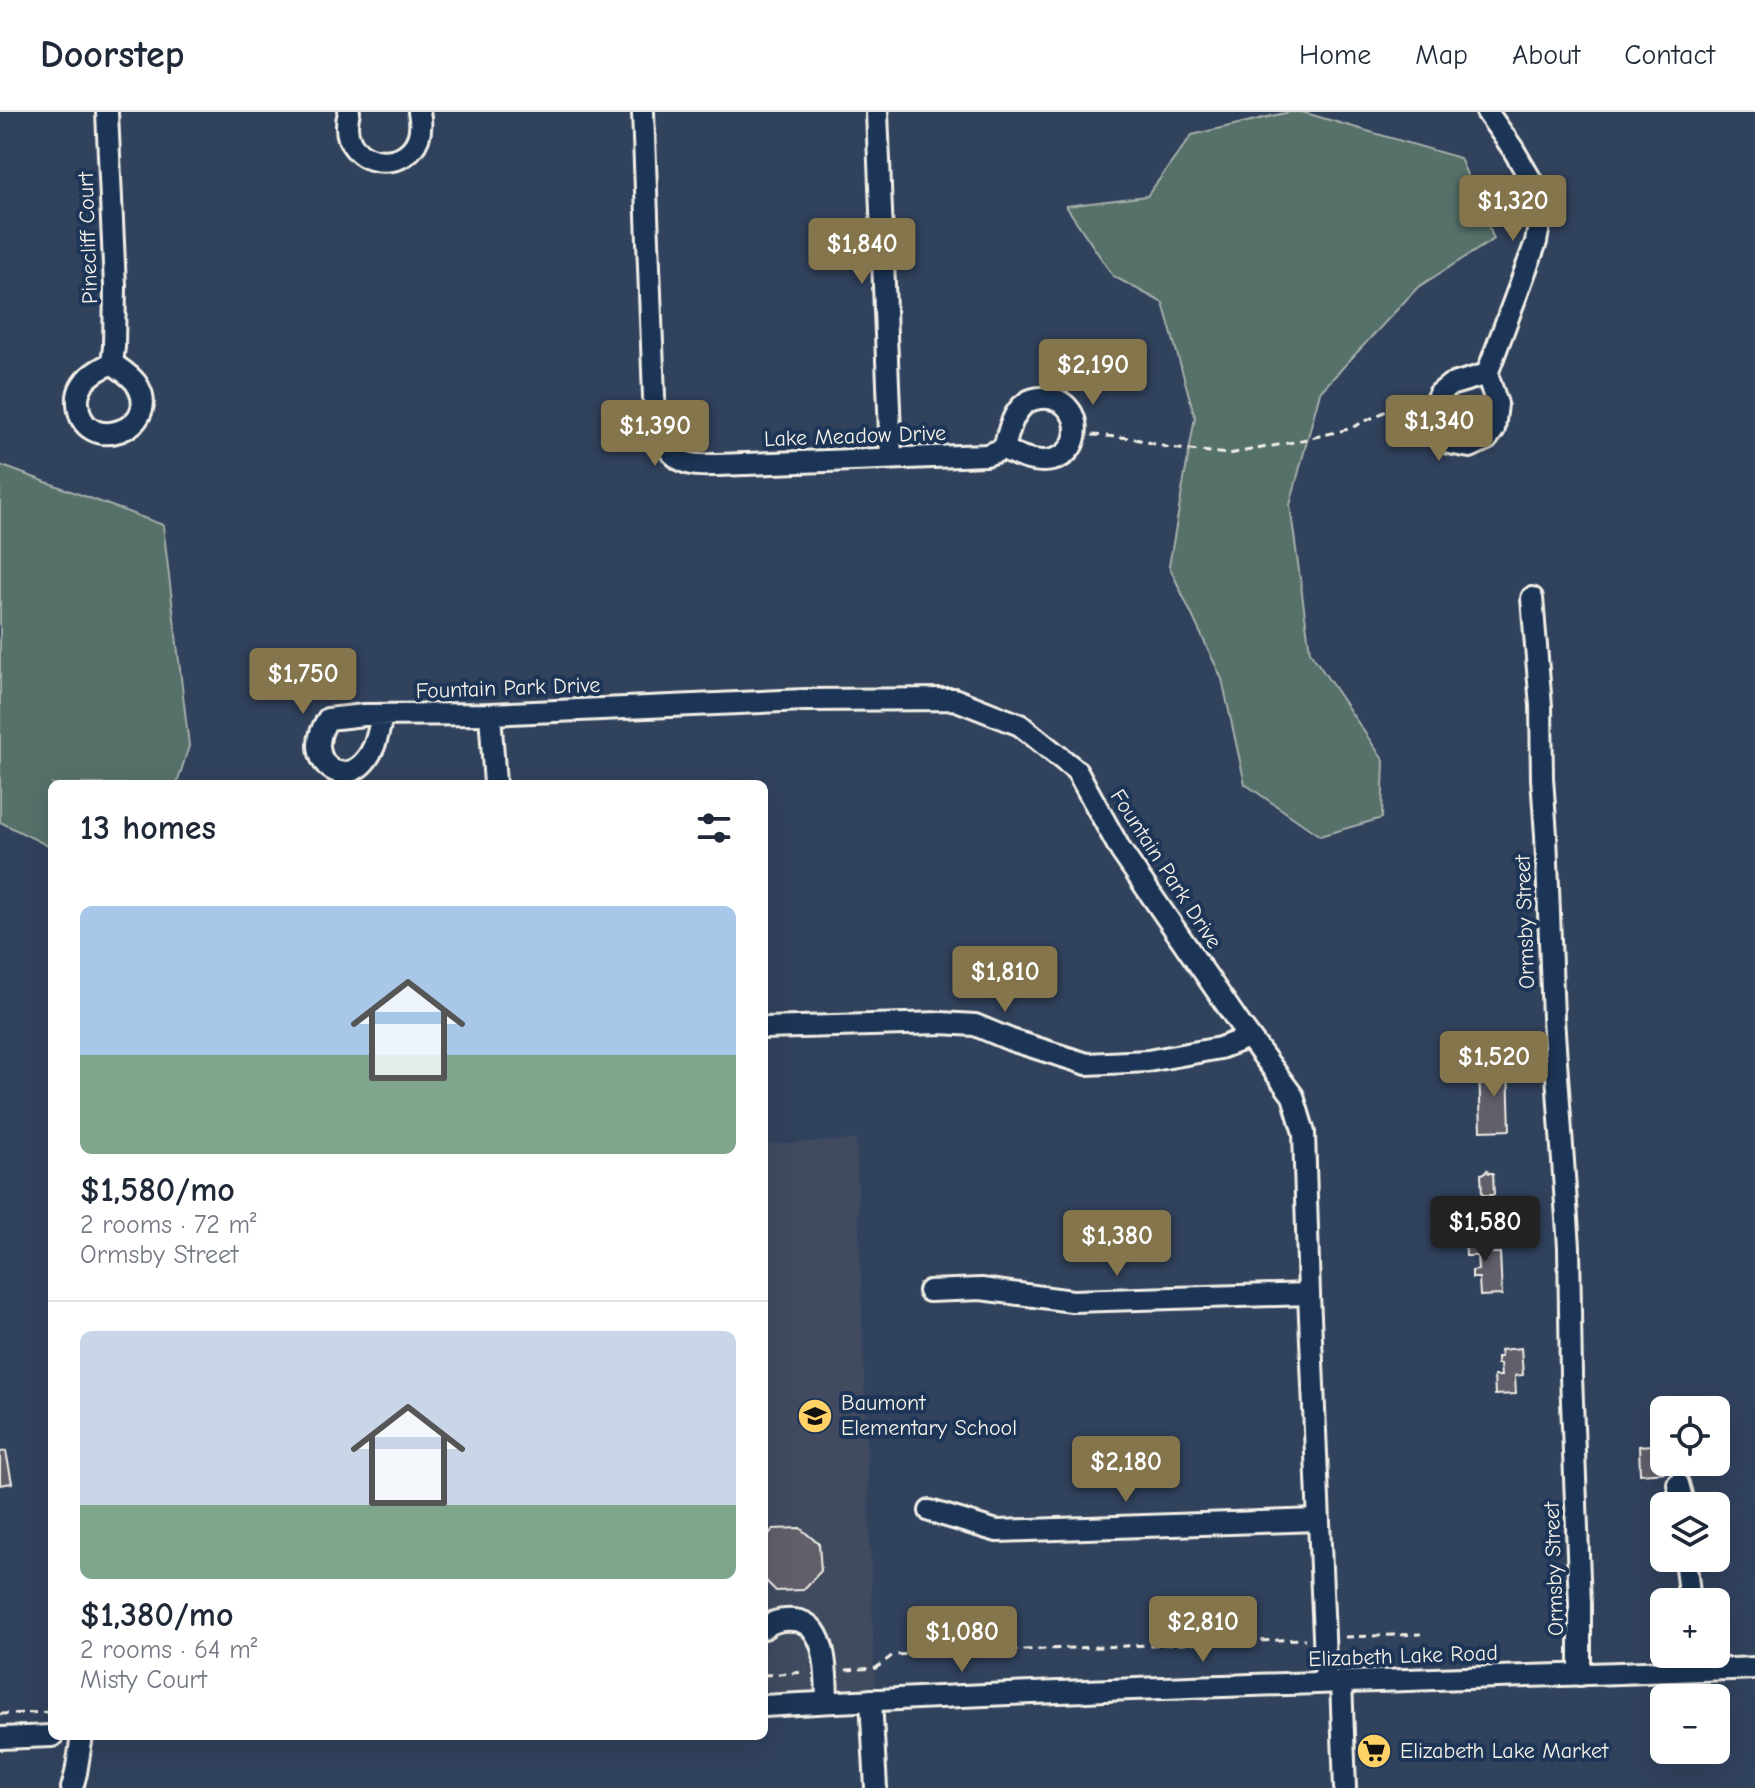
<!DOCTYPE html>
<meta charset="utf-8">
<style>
:root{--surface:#fff;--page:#f2f2f3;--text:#1f2937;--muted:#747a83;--line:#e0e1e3;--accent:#84754c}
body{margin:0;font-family:"Comic Neue",sans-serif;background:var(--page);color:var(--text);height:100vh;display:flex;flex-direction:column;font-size:30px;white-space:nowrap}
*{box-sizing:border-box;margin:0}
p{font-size:26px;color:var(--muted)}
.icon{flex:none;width:44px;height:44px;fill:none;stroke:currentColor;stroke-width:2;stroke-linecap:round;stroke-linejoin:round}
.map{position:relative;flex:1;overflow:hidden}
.drawer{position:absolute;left:48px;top:668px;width:720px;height:960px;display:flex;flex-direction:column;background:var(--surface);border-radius:12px;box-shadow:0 8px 32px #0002}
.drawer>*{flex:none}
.tools{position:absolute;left:1650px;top:1284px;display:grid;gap:16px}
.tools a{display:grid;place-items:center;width:80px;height:80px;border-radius:12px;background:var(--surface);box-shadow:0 8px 32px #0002;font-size:40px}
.price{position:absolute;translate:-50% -68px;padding:0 18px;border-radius:8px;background:var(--accent);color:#fff;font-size:26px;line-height:52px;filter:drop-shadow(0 2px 4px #0008)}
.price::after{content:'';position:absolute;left:50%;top:48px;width:24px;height:18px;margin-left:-12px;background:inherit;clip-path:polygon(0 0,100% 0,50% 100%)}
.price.active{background:#222;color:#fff}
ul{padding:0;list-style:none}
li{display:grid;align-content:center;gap:16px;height:424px;padding:0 32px}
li+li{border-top:2px solid var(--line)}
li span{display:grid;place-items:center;height:248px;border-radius:12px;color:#555}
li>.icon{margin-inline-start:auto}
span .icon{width:144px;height:144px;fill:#fffc;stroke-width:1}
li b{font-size:34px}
h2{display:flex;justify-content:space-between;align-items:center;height:96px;padding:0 32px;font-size:34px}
header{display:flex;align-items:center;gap:48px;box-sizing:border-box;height:112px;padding:0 40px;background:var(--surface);border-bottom:2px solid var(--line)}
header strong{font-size:38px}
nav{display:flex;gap:44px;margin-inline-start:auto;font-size:28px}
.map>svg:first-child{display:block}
</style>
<header>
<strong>Doorstep</strong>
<nav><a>Home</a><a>Map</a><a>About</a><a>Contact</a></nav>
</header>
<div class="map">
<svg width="1755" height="1676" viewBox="0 0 1755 1676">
<rect width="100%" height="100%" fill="#31425d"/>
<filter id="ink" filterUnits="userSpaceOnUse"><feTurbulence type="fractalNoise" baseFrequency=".0125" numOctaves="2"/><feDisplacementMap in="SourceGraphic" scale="16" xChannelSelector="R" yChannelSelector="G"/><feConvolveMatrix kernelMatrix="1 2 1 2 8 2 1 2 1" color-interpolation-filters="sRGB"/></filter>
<g filter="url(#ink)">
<path fill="#3f4b61" d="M 856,1028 L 875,1577 L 764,1581 L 764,1032 Z"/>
<g fill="#576f6b" stroke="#a6b0aa" stroke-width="2">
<path d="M 1289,0 L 1302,0 L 1460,46 L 1494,127 L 1418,175 L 1320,280 L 1290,393 L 1310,540 L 1384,649 L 1382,706 L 1320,724 L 1245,672 L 1222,567 L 1169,454 L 1195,305 L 1163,191 L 1113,164 L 1066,94 L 1147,84 L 1192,23 Z"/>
<path d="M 0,353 L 163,413 L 189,634 L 177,672 L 52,672 L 52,736 L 0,710 Z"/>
</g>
<g fill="#615f6b" stroke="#f4f1e8" stroke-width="2">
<path d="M 1508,955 L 1510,1018 L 1481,1019 L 1479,956 Z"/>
<path d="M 1487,1058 L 1489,1061 L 1493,1061 L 1494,1083 L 1482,1083 L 1481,1062 L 1485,1061 Z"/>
<path d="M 1489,1121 L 1490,1141 L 1500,1141 L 1502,1183 L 1480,1184 L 1479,1166 L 1472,1166 L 1472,1159 L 1478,1158 L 1477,1144 L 1466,1144 L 1465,1122 Z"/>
<path d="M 1521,1236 L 1523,1263 L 1515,1264 L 1516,1282 L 1495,1283 L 1494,1264 L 1501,1264 L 1500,1252 L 1497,1252 L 1497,1245 L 1501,1245 L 1500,1238 Z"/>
<path d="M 1653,1333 L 1653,1342 L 1664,1342 L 1666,1360 L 1640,1362 L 1639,1334 Z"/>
<path d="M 6,1339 L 12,1371 L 0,1373 L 0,1340 Z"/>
<path d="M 800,1416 L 819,1432 L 821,1459 L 803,1478 L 776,1479 L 764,1467 L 764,1428 L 773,1417 Z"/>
</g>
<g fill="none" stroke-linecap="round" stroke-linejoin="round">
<g stroke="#f4f1e8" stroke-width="26">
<g id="minor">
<path d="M 107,0 L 115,174 L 114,235 L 112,251"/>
<path d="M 349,0 C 332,63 433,67 419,0"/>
<path d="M 643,0 L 655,310 C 660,327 672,348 691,352 C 699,354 709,353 717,353 L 986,343 L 1004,337 C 1088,383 1096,281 1040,286 C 1015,288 1009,316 1004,337"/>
<path d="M 877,0 L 891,346"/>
<path d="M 112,251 C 120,257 130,263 136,271 C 167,316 81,347 78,291 C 76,270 95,259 112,251 Z"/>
<path d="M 1487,262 L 1450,273 L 1439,282 L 1434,292 L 1431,305 L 1433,315 L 1449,331 L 1470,335 L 1487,327 L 1494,317 L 1497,292 L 1487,262 L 1536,130 L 1541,103 L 1535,75 L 1513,37 L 1487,0"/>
<path d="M 1532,486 L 1541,594 L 1542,666 L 1546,723 L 1553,906 L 1569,1135 L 1571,1264 L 1580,1492 L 1580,1563"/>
<path d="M 490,602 L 495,672"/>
<path d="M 382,603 C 380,613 378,624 374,634 C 351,687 298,651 328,607 L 364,603 L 490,602 L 805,588 L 954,587 L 1020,613 L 1077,659 L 1121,739 L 1239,911 L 1293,984 L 1304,1021 L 1309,1182 L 1326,1570"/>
<path d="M 764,916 L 941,911 L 975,913 L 1011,928 L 1087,952 L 1148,949 L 1220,936 L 1249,925"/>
<path d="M 929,1179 L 981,1177 L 1072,1189 L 1309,1182"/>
<path d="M 1678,1372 L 1684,1394"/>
<path d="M 930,1399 L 997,1419 L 1318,1408"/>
<path d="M 1685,1446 L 1690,1490"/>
<path d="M 764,1516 C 772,1509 783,1507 794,1508 C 829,1511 826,1565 827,1590"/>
<path d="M 1341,1569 L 1345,1676"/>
<path d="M 871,1588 L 876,1676"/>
<path d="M 764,1594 C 1094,1575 1425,1569 1755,1556"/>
<path d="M 0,1626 L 52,1624"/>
<path d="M 72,1676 L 76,1661 L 82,1624"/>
</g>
</g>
<g stroke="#f4f1e8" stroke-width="3" stroke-dasharray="8 6" stroke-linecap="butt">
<path d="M 1092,323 L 1132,326 L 1170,336 L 1229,342 L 1294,330 L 1349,317 L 1407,289 L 1417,287"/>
<path d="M 1345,1525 L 1421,1522"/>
<path d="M 846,1558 L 876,1556 L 893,1543 L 1305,1527"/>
<path d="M 764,1563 L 806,1560"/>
<path d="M 0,1602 L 52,1600"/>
</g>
<use href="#minor" stroke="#1d3557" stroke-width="20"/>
</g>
</g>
<defs>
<g id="school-disc" transform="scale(1.8)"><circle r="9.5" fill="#ffd166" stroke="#1d3557"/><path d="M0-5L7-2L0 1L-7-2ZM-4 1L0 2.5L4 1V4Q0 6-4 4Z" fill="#111"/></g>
<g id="supermarket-disc" transform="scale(1.8)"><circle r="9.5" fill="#ffd166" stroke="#1d3557"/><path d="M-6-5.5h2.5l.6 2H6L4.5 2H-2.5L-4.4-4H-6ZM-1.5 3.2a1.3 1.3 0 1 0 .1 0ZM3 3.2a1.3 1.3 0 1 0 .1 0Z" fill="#111"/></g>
</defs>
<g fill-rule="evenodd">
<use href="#school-disc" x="815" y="1304"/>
<use href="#supermarket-disc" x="1374" y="1639"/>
</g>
<g text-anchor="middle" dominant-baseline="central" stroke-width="8" stroke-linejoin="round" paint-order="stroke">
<g font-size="22" fill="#f4f1e8" stroke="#1d3557">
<text transform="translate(88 126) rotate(-92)">Pinecliff Court</text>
<text transform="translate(855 324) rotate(-2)">Lake Meadow Drive</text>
<text transform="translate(508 576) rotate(-2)">Fountain Park Drive</text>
<text transform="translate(1166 757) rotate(57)">Fountain Park Drive</text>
<text transform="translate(1525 810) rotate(-92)">Ormsby Street</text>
<text transform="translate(1554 1457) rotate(-92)">Ormsby Street</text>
<text transform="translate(1403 1544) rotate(-2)">Elizabeth Lake Road</text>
</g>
<g font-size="22" fill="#f4f1e8" stroke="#1d3557" text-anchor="start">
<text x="841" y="1291">Baumont<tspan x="841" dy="25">Elementary School</tspan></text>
<text x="1400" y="1639">Elizabeth Lake Market</text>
</g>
</g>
</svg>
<div class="tools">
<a><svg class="icon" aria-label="locate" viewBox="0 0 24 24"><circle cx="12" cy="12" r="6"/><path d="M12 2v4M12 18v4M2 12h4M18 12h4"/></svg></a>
<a><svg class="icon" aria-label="layers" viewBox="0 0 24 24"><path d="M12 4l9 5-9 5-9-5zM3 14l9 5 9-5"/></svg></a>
<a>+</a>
<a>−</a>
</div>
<b class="price" style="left:1513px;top:131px">$1,320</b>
<b class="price" style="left:862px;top:174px">$1,840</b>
<b class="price" style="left:1093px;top:295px">$2,190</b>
<b class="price" style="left:1439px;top:351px">$1,340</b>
<b class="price" style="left:655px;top:356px">$1,390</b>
<b class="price" style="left:303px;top:604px">$1,750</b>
<b class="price" style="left:1005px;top:902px">$1,810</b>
<b class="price" style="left:1494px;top:987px">$1,520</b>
<b class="price active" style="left:1485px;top:1152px">$1,580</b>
<b class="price" style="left:1117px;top:1166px">$1,380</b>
<b class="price" style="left:1126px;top:1392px">$2,180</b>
<b class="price" style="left:1203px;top:1552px">$2,810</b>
<b class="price" style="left:962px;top:1562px">$1,080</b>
<section class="drawer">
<h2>13 homes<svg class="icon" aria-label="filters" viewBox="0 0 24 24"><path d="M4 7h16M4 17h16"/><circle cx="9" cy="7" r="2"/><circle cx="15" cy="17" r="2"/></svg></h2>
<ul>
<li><span style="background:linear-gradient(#a9c7e8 60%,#7fa58c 0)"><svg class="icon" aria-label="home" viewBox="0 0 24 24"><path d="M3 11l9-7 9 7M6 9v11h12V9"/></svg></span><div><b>$1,580/mo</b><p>2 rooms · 72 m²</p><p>Ormsby Street</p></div></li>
<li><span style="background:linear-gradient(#c9d6e8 70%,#7fa58c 0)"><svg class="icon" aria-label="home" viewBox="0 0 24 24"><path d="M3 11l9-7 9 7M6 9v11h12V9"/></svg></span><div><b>$1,380/mo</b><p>2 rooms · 64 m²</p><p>Misty Court</p></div></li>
</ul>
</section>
</div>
